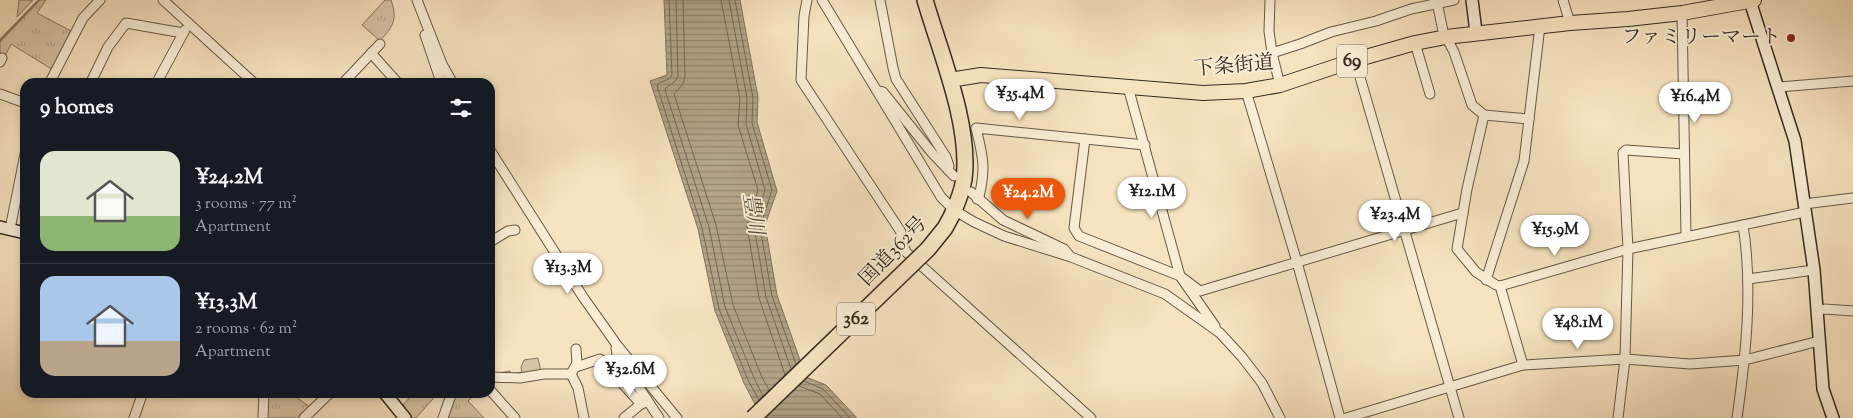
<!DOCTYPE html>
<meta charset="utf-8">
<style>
:root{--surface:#171b24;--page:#20242c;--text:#f1f3f6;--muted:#9ea1a6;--line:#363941;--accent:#ea580c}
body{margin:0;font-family:"Sorts Mill Goudy","Noto Serif JP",serif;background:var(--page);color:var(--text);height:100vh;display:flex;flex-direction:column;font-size:19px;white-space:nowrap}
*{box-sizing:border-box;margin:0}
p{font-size:16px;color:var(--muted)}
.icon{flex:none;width:28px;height:28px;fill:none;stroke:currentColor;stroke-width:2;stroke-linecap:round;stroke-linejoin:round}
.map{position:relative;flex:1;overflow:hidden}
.details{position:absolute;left:20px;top:78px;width:475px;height:320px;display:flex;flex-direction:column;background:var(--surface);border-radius:15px;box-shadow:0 2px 8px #0003}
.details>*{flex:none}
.price{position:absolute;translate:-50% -42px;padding:0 11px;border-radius:18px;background:#fff;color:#222;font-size:16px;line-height:32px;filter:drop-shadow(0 1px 2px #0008)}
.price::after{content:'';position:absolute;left:50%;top:30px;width:15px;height:11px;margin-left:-8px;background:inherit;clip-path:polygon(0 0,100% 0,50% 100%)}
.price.active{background:var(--accent);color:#fff}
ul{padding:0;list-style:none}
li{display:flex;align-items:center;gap:15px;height:125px;padding:0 20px}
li+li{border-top:1px solid var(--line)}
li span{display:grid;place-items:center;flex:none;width:140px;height:100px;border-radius:15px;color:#555}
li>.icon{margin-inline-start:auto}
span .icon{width:60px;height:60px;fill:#fffc;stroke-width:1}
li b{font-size:21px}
h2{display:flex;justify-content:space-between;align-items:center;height:60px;padding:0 20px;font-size:21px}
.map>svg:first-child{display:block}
</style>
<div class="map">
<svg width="1853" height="418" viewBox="0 0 1853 418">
<defs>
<pattern id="grass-tufts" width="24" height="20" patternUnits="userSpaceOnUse" patternTransform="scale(1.25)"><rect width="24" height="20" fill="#d6c4a4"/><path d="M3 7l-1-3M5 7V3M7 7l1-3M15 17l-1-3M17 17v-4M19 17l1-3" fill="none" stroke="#b8a98d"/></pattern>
<pattern id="forest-firs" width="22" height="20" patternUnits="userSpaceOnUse" patternTransform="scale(1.25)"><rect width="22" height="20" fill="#d6c4a4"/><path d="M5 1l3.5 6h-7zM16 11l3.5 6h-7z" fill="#b8a98d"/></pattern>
<pattern id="water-rules" width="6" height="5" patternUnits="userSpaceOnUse" patternTransform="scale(1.25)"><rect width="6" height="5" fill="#b5a489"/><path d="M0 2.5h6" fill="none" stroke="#948670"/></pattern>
</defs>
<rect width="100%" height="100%" fill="#f7e3bf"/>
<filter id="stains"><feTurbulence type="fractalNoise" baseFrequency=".004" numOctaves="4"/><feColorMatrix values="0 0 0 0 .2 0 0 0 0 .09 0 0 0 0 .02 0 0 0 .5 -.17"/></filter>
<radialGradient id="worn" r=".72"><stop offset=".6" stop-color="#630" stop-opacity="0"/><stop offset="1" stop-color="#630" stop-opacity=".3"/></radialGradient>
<g fill="url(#grass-tufts)" stroke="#867862">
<path d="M 19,0 L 33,0 L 17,17 Z"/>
<path d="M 40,0 L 46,0 L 37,13 L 73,32 L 53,70 L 11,44 L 4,58 L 0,54 L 0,42 Z"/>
<path d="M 385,0 L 391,0 C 398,20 393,26 380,41 L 362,25 Z"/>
<path d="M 267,393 L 290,393 L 310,407 L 298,418 L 267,418 Z"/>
<path d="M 414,393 L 438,393 L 416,418 L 410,418 L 401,407 Z"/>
<path d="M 456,393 L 477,393 L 468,401 L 484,418 L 447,418 Z"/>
</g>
<path fill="url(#forest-firs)" stroke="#867862" d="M 538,358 L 541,372 L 519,376 L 499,373 L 510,371 L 511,374 L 522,372 L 521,367 L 524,360 Z"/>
<path fill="url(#water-rules)" stroke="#82745f" d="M 664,0 L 740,0 L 758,97 L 757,122 L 777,191 L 765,225 L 777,295 L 806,377 L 826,385 L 857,418 L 762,418 L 744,383 L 715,311 L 698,229 L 650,81 L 667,75 Z"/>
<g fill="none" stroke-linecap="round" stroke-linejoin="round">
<g stroke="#756854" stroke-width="1">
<path d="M 669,0 L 672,75 L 669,79 L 659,83 L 657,86 L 702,228 L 719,309 L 748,380 L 759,400"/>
<path d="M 676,0 L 678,76 C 675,85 667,84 665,90 L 709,227 L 725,307 L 754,378 L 763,396"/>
<path d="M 683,0 L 685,77 L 683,84 L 674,94 L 716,225 L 733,305 L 761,375 L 769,390"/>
<path d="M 721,0 L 740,99 L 738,125 L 758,190 L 747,226 L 759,298 L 785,375"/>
<path d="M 729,0 L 747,98 L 746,124 L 765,190 L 754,226 L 766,297 L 791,369"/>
<path d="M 735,0 L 753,98 L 752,123 L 772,190 L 760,227 L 772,296 L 796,364"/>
<path d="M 804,381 L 823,389 L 850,418"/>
<path d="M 799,386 L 820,394 L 842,418"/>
</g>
<path stroke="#82745f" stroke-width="2" d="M 0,40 L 39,0"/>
<g stroke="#665948" stroke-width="11">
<g id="street">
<path d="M 163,0 L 253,82"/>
<path d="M 417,0 L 442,64 L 452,82"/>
<path d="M 807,0 L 804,16 L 801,80 L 901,232 L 901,239 L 906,252 L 1091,418"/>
<path d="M 822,0 L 941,197 L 954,210 L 974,222 L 1004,236 L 1071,257 L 1165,294 L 1220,333 L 1242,357 L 1262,383 L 1280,418"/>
<path d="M 880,0 L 893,68 L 896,79 L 946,157 L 949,166 L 948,170"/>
<path d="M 1270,0 L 1269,31 L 1272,53 L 1280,85"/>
<path d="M 1434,0 L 1438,7 L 1443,31 L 1454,52 L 1472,105 L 1484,115"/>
<path d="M 1563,0 L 1570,23"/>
<path d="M 1682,13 L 1686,236"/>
<path d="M 425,35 L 441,82"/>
<path d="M 1415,43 L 1430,94"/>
<path d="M 371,53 L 397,82"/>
<path d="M 1272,53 L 1300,44 L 1331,32 L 1376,21 L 1411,9 L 1454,0"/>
<path d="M 1355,60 L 1459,418"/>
<path d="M 0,62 L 2,58"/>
<path d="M 50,82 L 83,18 L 100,0"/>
<path d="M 91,82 L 108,47 L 126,23 L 183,33"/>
<path d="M 157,82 L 185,30"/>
<path d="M 344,82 L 380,44"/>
<path d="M 1128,87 L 1180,276 L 1215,326"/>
<path d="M 1779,87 L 1853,81"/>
<path d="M 878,91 L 883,92 L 932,153 L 954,176"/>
<path d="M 1246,91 L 1297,262 L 1340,418"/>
<path d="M 0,94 L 25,103"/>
<path d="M 1529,119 L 1484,115 L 1467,189 L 1457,249 L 1476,272 L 1496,285 L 1500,286 L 1628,249 L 1805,212"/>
<path d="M 1085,139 L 1074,228 L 1079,236 L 1180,276 L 1200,291 L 1459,214 L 1463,214"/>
<path d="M 490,150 L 583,297 L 617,345 L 677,418"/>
<path d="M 971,192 L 1003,220 L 1064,249 L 1069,255"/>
<path d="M 977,199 L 979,197 C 986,167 983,157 976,128 L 1145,145"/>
<path d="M 1804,204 L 1853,198"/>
<path d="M 10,229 L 25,154"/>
<path d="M 490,242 L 508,231 L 515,230"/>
<path d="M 1748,279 L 1814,270"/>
<path d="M 1486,280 L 1524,161 L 1540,26"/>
<path d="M 1500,286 L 1523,365"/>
<path d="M 1817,311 L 1825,309 L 1853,311"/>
<path d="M 616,348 L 617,354 L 659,418"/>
<path d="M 576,349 L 577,363 L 571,374 L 578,388 L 584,418"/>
<path d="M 576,367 L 600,359 L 641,404"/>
<path d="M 490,377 L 520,378 L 544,374 L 571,374"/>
<path d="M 490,390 L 515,418"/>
<path d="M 134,418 L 143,392"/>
<path d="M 263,418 L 264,392"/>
<path d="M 304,418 L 331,392"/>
<path d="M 443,418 L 452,392"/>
<path d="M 624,418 L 641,404 L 644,403"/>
<path d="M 1346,418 L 1523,365 L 1625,359 L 1690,364 L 1745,360 L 1819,341"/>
<path d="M 1618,418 L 1625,359 L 1628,249 L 1623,153 L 1626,150 L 1684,154"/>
<path d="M 1737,418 C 1746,355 1753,288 1743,225"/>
</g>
</g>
<g stroke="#352b20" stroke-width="14">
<g id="secondary">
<path d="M 1472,0 L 1476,32"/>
<path d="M 1750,1 L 1795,141 L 1814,270 L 1823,389 L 1833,418"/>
<path d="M 0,227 L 25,233"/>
<path d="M 384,392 L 405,418"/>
</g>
</g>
<g stroke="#352b20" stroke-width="16">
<path id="primary" d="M 950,80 L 981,75 L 1203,93 L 1246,91 L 1280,85 L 1355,60 L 1415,43 L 1446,37 L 1570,23 L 1628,19 L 1682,13 L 1754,0"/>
</g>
<g stroke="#352b20" stroke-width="18">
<path id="highway" d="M 925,0 C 940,52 971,125 964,179 C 962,192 957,204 952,215"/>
</g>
<use href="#street" stroke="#faedd5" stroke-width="9"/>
<use href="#secondary" stroke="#faedd5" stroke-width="11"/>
<use href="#primary" stroke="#f7e3bf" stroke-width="14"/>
<use href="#highway" stroke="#f7e3bf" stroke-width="15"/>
<g stroke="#352b20" stroke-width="18" stroke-linecap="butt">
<path id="highway-bridge" d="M 753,418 L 928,249 L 945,228 L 952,215"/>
</g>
<use href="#highway-bridge" stroke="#f7e3bf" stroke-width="15"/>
</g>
<circle fill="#8f2418" stroke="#faedd5" stroke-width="2" cx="1791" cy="38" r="5"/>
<g text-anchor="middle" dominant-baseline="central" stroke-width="4" stroke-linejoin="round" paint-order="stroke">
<g fill="#faedd5" stroke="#706556" stroke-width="1">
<rect x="1337" y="44.5" width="30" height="33" rx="4"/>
<rect x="837" y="302.5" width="38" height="33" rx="4"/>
</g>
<g font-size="19" font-weight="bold" fill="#352b20">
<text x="1352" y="61">69</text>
<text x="856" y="319">362</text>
</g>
<g font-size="20" fill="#352b20" stroke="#faedd5" text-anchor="end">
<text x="1781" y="38">ファミリーマート</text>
</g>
<g font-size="20" fill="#352b20" stroke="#faedd5">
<text transform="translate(1234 67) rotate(-5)">下条街道</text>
<text transform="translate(894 252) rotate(-46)">国道362号</text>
</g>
<g font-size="21" font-style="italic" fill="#5b4f40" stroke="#faedd5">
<text transform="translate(752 214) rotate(81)">豊川</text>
</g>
</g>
<rect width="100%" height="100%" filter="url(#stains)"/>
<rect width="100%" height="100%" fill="url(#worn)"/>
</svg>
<b class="price" style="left:1020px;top:121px">¥35.4M</b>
<b class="price" style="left:1695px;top:124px">¥16.4M</b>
<b class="price" style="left:1152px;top:219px">¥12.1M</b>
<b class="price active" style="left:1028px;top:220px">¥24.2M</b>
<b class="price" style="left:1395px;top:242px">¥23.4M</b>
<b class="price" style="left:1555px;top:257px">¥15.9M</b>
<b class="price" style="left:568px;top:295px">¥13.3M</b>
<b class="price" style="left:1578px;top:350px">¥48.1M</b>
<b class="price" style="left:630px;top:397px">¥32.6M</b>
<section class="details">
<h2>9 homes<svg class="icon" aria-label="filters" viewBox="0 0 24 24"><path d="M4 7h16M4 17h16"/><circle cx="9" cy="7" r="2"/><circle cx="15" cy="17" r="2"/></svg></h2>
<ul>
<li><span style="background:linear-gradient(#dfe7d0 65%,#8fb573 0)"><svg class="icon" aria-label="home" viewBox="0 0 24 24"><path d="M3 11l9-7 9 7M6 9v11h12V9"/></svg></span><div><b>¥24.2M</b><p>3 rooms · 77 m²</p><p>Apartment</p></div></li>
<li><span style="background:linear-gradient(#a9c7e8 65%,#b9a48a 0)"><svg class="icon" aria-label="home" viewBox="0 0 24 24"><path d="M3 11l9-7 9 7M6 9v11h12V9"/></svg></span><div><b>¥13.3M</b><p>2 rooms · 62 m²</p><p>Apartment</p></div></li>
</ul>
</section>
</div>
